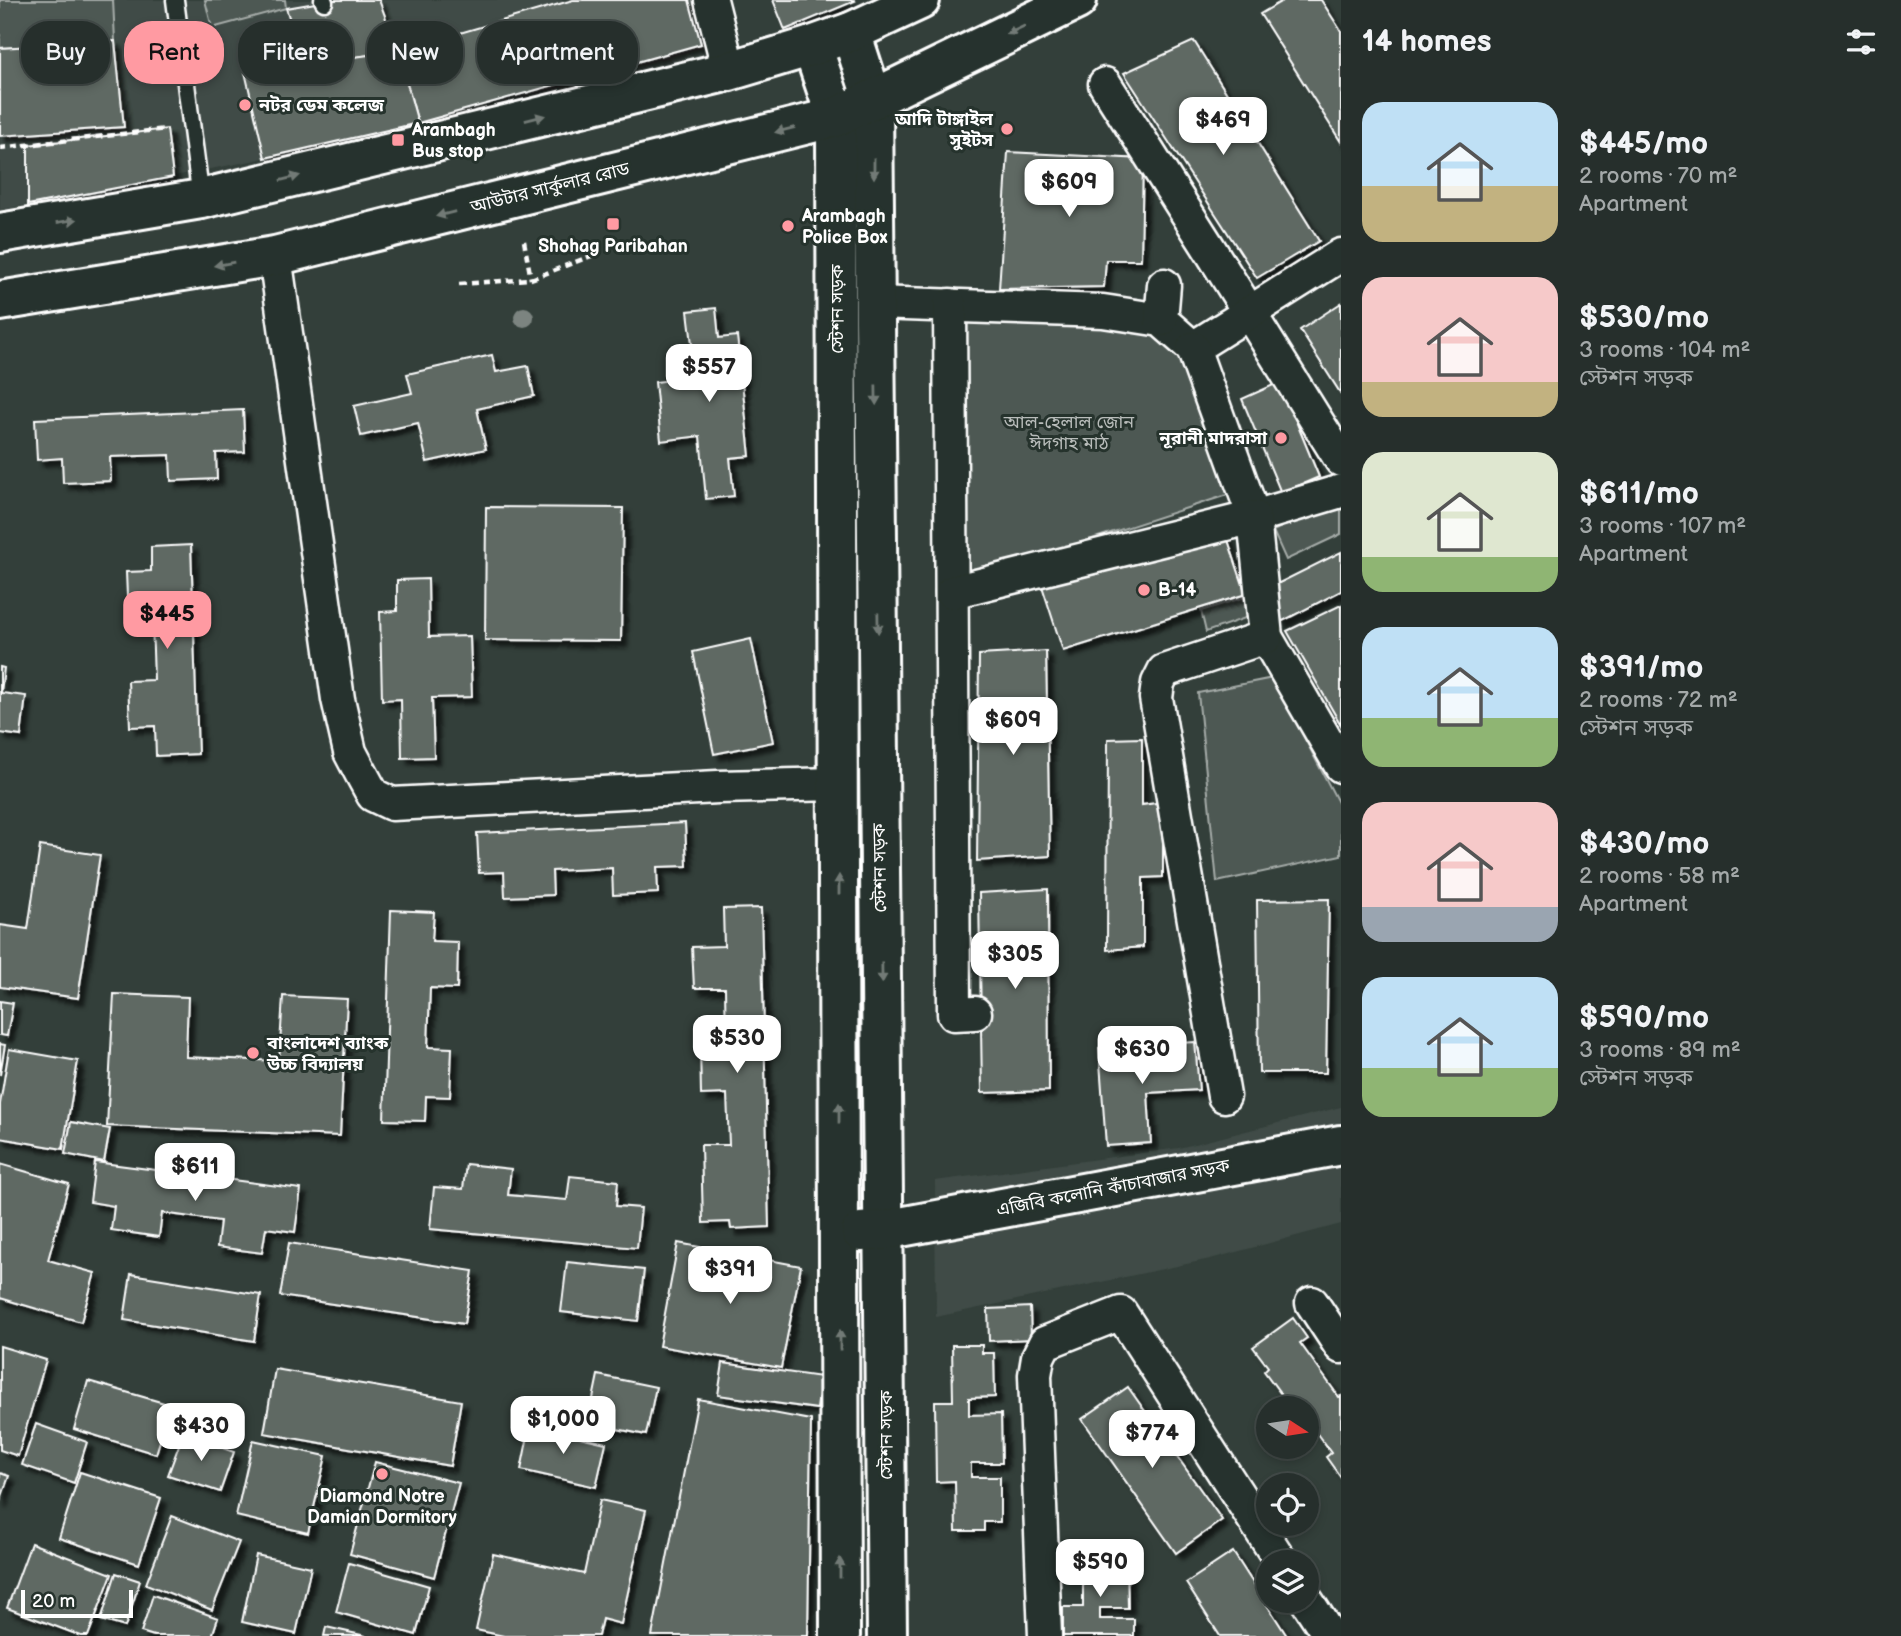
<!DOCTYPE html>
<meta charset="utf-8">
<style>
:root{--surface:#262f2c;--page:#2e3734;--text:#f1f3f6;--muted:#a4a9a9;--line:#424a48;--accent:#ff9aa2}
body{margin:0;font-family:"Balsamiq Sans","Noto Sans Bengali",sans-serif;background:var(--page);color:var(--text);height:100vh;display:flex;flex-direction:column;font-size:26px;white-space:nowrap}
*{box-sizing:border-box;margin:0}
p{font-size:23px;color:var(--muted)}
.icon{flex:none;width:38px;height:38px;fill:none;stroke:currentColor;stroke-width:2;stroke-linecap:round;stroke-linejoin:round}
.map{position:relative;flex:1;overflow:hidden}
.details{display:flex;flex-direction:column;background:var(--surface);width:560px}
.details>*{flex:none}
.banner{position:absolute;left:21px;top:21px;width:665px;height:63px;display:flex;gap:14px}
.needle{width:46px;rotate:102deg}
.fabs{position:absolute;left:1256px;top:1396px;display:grid;gap:14px}
.fabs a{display:grid;place-items:center;width:63px;height:63px;border-radius:50%;background:var(--surface);box-shadow:0 4px 10px #0003,0 0 0 2px var(--line);font-size:35px}
.scale{position:absolute;left:21px;bottom:18px;width:112px;box-sizing:border-box;padding-left:7px;border:4px solid #fff;border-top:0;font-size:19px;line-height:24px;white-space:nowrap;color:#fff;-webkit-text-stroke:5px #26332d;paint-order:stroke}
.price{position:absolute;translate:-50% -60px;padding:0 16px;border-radius:14px;background:#fff;color:#222;font-size:23px;line-height:46px;filter:drop-shadow(0 2px 4px #0008)}
.price::after{content:'';position:absolute;left:50%;top:42px;width:21px;height:16px;margin-left:-10px;background:inherit;clip-path:polygon(0 0,100% 0,50% 100%)}
.price.active{background:var(--accent);color:#111}
ul{padding:0;list-style:none}
li{display:flex;align-items:center;gap:21px;height:175px;padding:0 21px}
li span{display:grid;place-items:center;flex:none;width:196px;height:140px;border-radius:21px;color:#555}
li>.icon{margin-inline-start:auto}
span .icon{width:84px;height:84px;fill:#fffc;stroke-width:1}
li b{font-size:30px}
h2{display:flex;justify-content:space-between;align-items:center;height:84px;padding:0 21px;font-size:30px}
.pill{padding:0 24px;border-radius:28px;background:var(--surface);box-shadow:0 4px 10px #0003,0 0 0 2px var(--line);font-size:24px;line-height:63px}
.pill.active{background:var(--accent);color:#111}
main{display:flex;flex:1;min-height:0}
.map>svg:first-child{display:block}
</style>
<main>
<div class="map">
<svg width="1341" height="1636" viewBox="0 0 1341 1636">
<defs>
<filter id="shadow"><feDropShadow dx="6" dy="6" stdDeviation="2" flood-color="#0009"/></filter>
</defs>
<rect width="100%" height="100%" fill="#333f3a"/>
<filter id="ink" filterUnits="userSpaceOnUse"><feTurbulence type="fractalNoise" baseFrequency=".0143" numOctaves="2"/><feDisplacementMap in="SourceGraphic" scale="14" xChannelSelector="R" yChannelSelector="G"/><feConvolveMatrix kernelMatrix="1 2 1 2 8 2 1 2 1" color-interpolation-filters="sRGB"/></filter>
<g filter="url(#ink)">
<g fill="#404c47">
<path d="M 0,0 L 701,0 L 714,52 L 251,161 L 0,210 Z"/>
<path d="M 1341,1107 L 1341,1224 L 1210,1259 L 936,1317 L 935,1181 L 1179,1148 Z"/>
</g>
<g fill="#4d5853" stroke="#a6aca9" stroke-width="2">
<path d="M 0,0 L 113,0 L 115,41 L 0,48 Z"/>
<path d="M 205,0 L 285,0 L 286,8 L 212,28 Z"/>
<path d="M 954,313 L 1148,331 L 1174,350 L 1192,381 L 1233,493 L 966,580 Z"/>
<path d="M 1336,500 L 1341,510 L 1341,534 L 1286,560 L 1273,531 Z"/>
<path d="M 1245,597 L 1251,616 L 1206,632 L 1201,611 Z"/>
<path d="M 1273,678 L 1341,808 L 1341,855 L 1217,882 L 1198,693 Z"/>
</g>
<g fill="#5f6964" stroke="#fff" stroke-width="2" filter="url(#shadow)">
<path d="M 333,0 L 379,0 L 398,51 L 304,64 L 286,8 Z"/>
<path d="M 573,0 L 689,0 L 701,44 L 418,123 L 398,51 Z"/>
<path d="M 773,0 L 854,0 L 855,1 L 785,30 Z"/>
<path d="M 1284,0 L 1321,0 L 1341,31 L 1341,142 L 1260,14 Z"/>
<path d="M 115,41 L 124,127 L 0,136 L 0,48 Z"/>
<path d="M 1194,41 L 1319,241 L 1257,278 L 1124,73 Z"/>
<path d="M 398,51 L 418,123 L 265,158 L 245,72 Z"/>
<path d="M 167,129 L 173,177 L 28,205 L 28,145 Z"/>
<path d="M 1008,152 L 1143,159 L 1141,260 L 1106,260 L 1104,287 L 999,289 Z"/>
<path d="M 1341,303 L 1341,394 L 1300,330 Z"/>
<path d="M 716,308 L 719,338 L 737,336 L 750,456 L 730,458 L 734,496 L 706,499 L 700,436 L 661,441 L 655,382 L 696,377 L 688,311 Z"/>
<path d="M 492,355 L 496,372 L 528,366 L 534,396 L 477,409 L 486,449 L 427,462 L 418,423 L 361,436 L 354,406 L 412,393 L 407,374 Z"/>
<path d="M 1280,382 L 1319,477 L 1281,493 L 1242,399 Z"/>
<path d="M 243,410 L 245,452 L 216,453 L 217,479 L 171,481 L 170,455 L 110,457 L 111,481 L 63,483 L 62,458 L 37,460 L 35,419 Z"/>
<path d="M 486,507 L 623,508 L 621,641 L 485,640 Z"/>
<path d="M 1226,534 L 1246,594 L 1063,651 L 1042,586 Z"/>
<path d="M 191,545 L 198,754 L 156,756 L 155,726 L 130,727 L 128,681 L 154,680 L 152,621 L 128,621 L 126,572 L 151,571 L 151,547 Z"/>
<path d="M 1341,552 L 1341,591 L 1281,622 L 1265,590 Z"/>
<path d="M 428,579 L 429,637 L 470,636 L 472,697 L 432,698 L 434,757 L 402,758 L 401,699 L 382,700 L 380,612 L 397,611 L 397,580 Z"/>
<path d="M 1341,605 L 1341,725 L 1287,631 Z"/>
<path d="M 751,639 L 773,742 L 714,754 L 693,652 Z"/>
<path d="M 1046,651 L 1050,856 L 977,861 L 979,655 Z"/>
<path d="M 0,667 L 4,668 L 1,693 L 26,696 L 21,736 L 0,733 Z"/>
<path d="M 1142,738 L 1142,805 L 1163,802 L 1163,877 L 1143,878 L 1143,947 L 1107,950 L 1108,739 Z"/>
<path d="M 685,823 L 687,866 L 657,867 L 658,893 L 613,895 L 612,868 L 552,871 L 553,895 L 505,897 L 504,872 L 479,873 L 477,833 Z"/>
<path d="M 40,846 L 100,855 L 78,998 L 0,987 L 0,925 L 28,929 Z"/>
<path d="M 1048,889 L 1049,1091 L 982,1093 L 979,893 Z"/>
<path d="M 1329,899 L 1326,1073 L 1259,1073 L 1257,900 Z"/>
<path d="M 761,908 L 769,1227 L 731,1229 L 730,1222 L 703,1223 L 701,1145 L 729,1145 L 727,1094 L 701,1095 L 700,1044 L 726,1043 L 725,988 L 694,988 L 692,947 L 724,946 L 723,909 Z"/>
<path d="M 391,910 L 434,912 L 432,941 L 458,942 L 457,989 L 430,988 L 428,1047 L 452,1048 L 450,1097 L 426,1096 L 425,1121 L 384,1120 Z"/>
<path d="M 114,994 L 188,997 L 186,1057 L 279,1061 L 283,996 L 347,999 L 340,1136 L 107,1126 Z"/>
<path d="M 0,1001 L 13,1003 L 7,1036 L 0,1035 Z"/>
<path d="M 1195,1042 L 1199,1090 L 1148,1093 L 1151,1143 L 1106,1146 L 1099,1048 Z"/>
<path d="M 0,1044 L 5,1045 L 0,1075 Z"/>
<path d="M 9,1049 L 78,1061 L 63,1149 L 0,1138 L 0,1104 Z"/>
<path d="M 71,1122 L 110,1129 L 104,1162 L 65,1154 Z"/>
<path d="M 95,1162 L 301,1189 L 295,1232 L 266,1228 L 262,1253 L 217,1247 L 220,1221 L 162,1213 L 159,1237 L 111,1230 L 114,1206 L 90,1202 Z"/>
<path d="M 0,1164 L 69,1184 L 48,1260 L 95,1273 L 81,1322 L 0,1298 Z"/>
<path d="M 466,1164 L 511,1169 L 508,1195 L 567,1200 L 570,1176 L 618,1181 L 616,1206 L 641,1208 L 637,1248 L 430,1229 L 434,1187 L 463,1189 Z"/>
<path d="M 289,1243 L 473,1271 L 464,1324 L 280,1296 Z"/>
<path d="M 678,1243 L 801,1266 L 781,1368 L 659,1346 Z"/>
<path d="M 567,1262 L 644,1270 L 638,1321 L 561,1312 Z"/>
<path d="M 131,1274 L 261,1295 L 254,1341 L 124,1320 Z"/>
<path d="M 1030,1307 L 1031,1339 L 989,1341 L 988,1309 Z"/>
<path d="M 1293,1318 L 1307,1338 L 1300,1343 L 1339,1397 L 1341,1396 L 1341,1478 L 1326,1457 L 1331,1453 L 1307,1420 L 1307,1409 L 1292,1409 L 1264,1371 L 1268,1367 L 1253,1347 Z"/>
<path d="M 952,1345 L 982,1345 L 982,1353 L 994,1353 L 995,1397 L 969,1398 L 969,1415 L 1001,1414 L 1002,1463 L 971,1463 L 971,1477 L 1000,1477 L 1000,1522 L 984,1522 L 984,1531 L 956,1531 L 955,1481 L 936,1482 L 935,1401 L 953,1401 Z"/>
<path d="M 0,1346 L 46,1360 L 18,1456 L 0,1450 Z"/>
<path d="M 723,1363 L 821,1377 L 817,1409 L 718,1395 Z"/>
<path d="M 275,1369 L 461,1401 L 450,1466 L 264,1433 Z"/>
<path d="M 598,1375 L 656,1387 L 646,1435 L 588,1423 Z"/>
<path d="M 88,1381 L 171,1405 L 156,1454 L 74,1429 Z"/>
<path d="M 1128,1387 L 1222,1520 L 1176,1553 L 1082,1419 Z"/>
<path d="M 698,1399 L 811,1420 L 808,1636 L 652,1636 Z"/>
<path d="M 36,1424 L 87,1442 L 74,1483 L 22,1465 Z"/>
<path d="M 530,1426 L 606,1443 L 596,1487 L 521,1470 Z"/>
<path d="M 183,1434 L 234,1452 L 220,1492 L 168,1475 Z"/>
<path d="M 253,1440 L 326,1456 L 308,1533 L 236,1516 Z"/>
<path d="M 375,1462 L 459,1483 L 434,1577 L 350,1554 Z"/>
<path d="M 80,1472 L 161,1498 L 139,1564 L 59,1538 Z"/>
<path d="M 0,1473 L 9,1476 L 0,1502 Z"/>
<path d="M 600,1500 L 646,1510 L 621,1624 L 602,1619 L 598,1636 L 504,1636 L 476,1630 L 493,1554 L 584,1574 Z"/>
<path d="M 172,1516 L 239,1542 L 212,1610 L 146,1584 Z"/>
<path d="M 31,1543 L 112,1574 L 88,1636 L 81,1636 L 7,1608 Z"/>
<path d="M 1083,1551 L 1109,1551 L 1109,1560 L 1127,1560 L 1128,1608 L 1100,1608 L 1100,1619 L 1134,1619 L 1134,1636 L 1063,1636 L 1063,1607 L 1083,1607 Z"/>
<path d="M 1233,1552 L 1287,1636 L 1220,1636 L 1186,1583 Z"/>
<path d="M 256,1555 L 311,1567 L 296,1634 L 242,1622 Z"/>
<path d="M 349,1563 L 429,1586 L 416,1635 L 336,1612 Z"/>
<path d="M 116,1573 L 140,1581 L 125,1627 L 101,1620 Z"/>
<path d="M 153,1595 L 218,1618 L 212,1636 L 154,1636 L 141,1632 Z"/>
<path d="M 326,1627 L 366,1636 L 324,1636 Z"/>
</g>
<g fill="none" stroke-linecap="round" stroke-linejoin="round">
<g stroke="#fff" stroke-width="21">
<g id="lane">
<path d="M 175,0 L 201,199"/>
<path d="M 323,0 L 324,2"/>
</g>
</g>
<g stroke="#fff" stroke-width="37">
<g id="street">
<path d="M 711,0 L 729,71"/>
<path d="M 1105,84 L 1209,248 L 1341,460"/>
<path d="M 275,256 L 338,699 L 350,752 L 361,773 L 373,795 L 392,804 L 718,787 L 838,784"/>
<path d="M 875,303 L 1103,311 L 1161,320 L 1193,348 L 1341,255"/>
<path d="M 950,305 L 954,1014 L 975,1013"/>
<path d="M 1161,320 L 1164,285"/>
<path d="M 1193,348 L 1254,517 L 1341,491"/>
<path d="M 952,592 L 1254,517 L 1266,637 L 1341,766"/>
<path d="M 1224,1096 L 1156,698 L 1158,683 L 1164,671 L 1266,637"/>
<path d="M 1312,1303 L 1341,1347"/>
<path d="M 1307,1601 L 1330,1636"/>
<path d="M 1045,1636 L 1035,1375 L 1038,1357 L 1045,1343 L 1121,1313 L 1282,1563"/>
</g>
</g>
<g stroke="#fff" stroke-width="44">
<g id="secondary">
<path d="M 873,100 L 887,1636"/>
<path d="M 836,117 L 840,1636"/>
<path d="M 861,1232 L 884,1230 L 1341,1145"/>
</g>
</g>
<g stroke="#fff" stroke-width="44">
<g id="primary">
<path d="M 851,32 L 873,100"/>
<path d="M 812,46 L 836,117"/>
<path d="M 0,233 L 201,199 L 729,71 L 812,46 L 851,32 L 920,0"/>
<path d="M 0,301 L 275,256 L 836,117 L 1077,0"/>
</g>
</g>
<g stroke="#fff" stroke-width="4.5" stroke-dasharray="7 5" stroke-linecap="butt">
<path d="M 0,148 L 166,129"/>
<path d="M 524,241 L 531,279"/>
<path d="M 459,284 L 531,279 L 599,253"/>
</g>
<use href="#lane" stroke="#26332d" stroke-width="16"/>
<use href="#street" stroke="#26332d" stroke-width="32"/>
<use href="#secondary" stroke="#26332d" stroke-width="38"/>
<use href="#primary" stroke="#26332d" stroke-width="38"/>
</g>
<circle fill="#7c8480" cx="524" cy="317" r="10"/>
<defs><path id="oneway-solid" d="M-6-.8H1V-3.2L6.5 0L1 3.2V.8H-6Z" transform="scale(1.75)"/></defs>
<g fill="#727a76">
<use href="#oneway-solid" transform="translate(1016 30) rotate(154)"/>
<use href="#oneway-solid" transform="translate(535 118) rotate(-14)"/>
<use href="#oneway-solid" transform="translate(785 130) rotate(166)"/>
<use href="#oneway-solid" transform="translate(874 168) rotate(90)"/>
<use href="#oneway-solid" transform="translate(290 178) rotate(-14)"/>
<use href="#oneway-solid" transform="translate(446 214) rotate(166)"/>
<use href="#oneway-solid" transform="translate(67 221) rotate(-9)"/>
<use href="#oneway-solid" transform="translate(224 264) rotate(170)"/>
<use href="#oneway-solid" transform="translate(876 395) rotate(89)"/>
<use href="#oneway-solid" transform="translate(878 623) rotate(89)"/>
<use href="#oneway-solid" transform="translate(839 885) rotate(-90)"/>
<use href="#oneway-solid" transform="translate(882 973) rotate(89)"/>
<use href="#oneway-solid" transform="translate(839 1113) rotate(-90)"/>
<use href="#oneway-solid" transform="translate(840 1340) rotate(-90)"/>
<use href="#oneway-solid" transform="translate(840 1568) rotate(-90)"/>
</g>
</g>
<g fill="#ff9aa2" stroke="#26332d" stroke-width="2.5">
<circle cx="245" cy="105" r="7"/>
<circle cx="1007" cy="129" r="7"/>
<rect x="391" y="133" width="14" height="14" rx="3.5"/>
<rect x="606" y="217" width="14" height="14" rx="3.5"/>
<circle cx="788" cy="226" r="7"/>
<circle cx="1281" cy="438" r="7"/>
<circle cx="1144" cy="590" r="7"/>
<circle cx="253" cy="1053" r="7"/>
<circle cx="382" cy="1474" r="7"/>
</g>
<g text-anchor="middle" dominant-baseline="central" stroke-width="6" stroke-linejoin="round" paint-order="stroke">
<g font-size="18" font-weight="bold" fill="#fff" stroke="#26332d" text-anchor="start">
<text x="259" y="105">নটর ডেম কলেজ</text>
<text x="993" y="119" text-anchor="end">আদি টাঙ্গাইল<tspan x="993" dy="21">সুইটস</tspan></text>
<text x="412" y="130">Arambagh<tspan x="412" dy="21">Bus stop</tspan></text>
<text x="802" y="216">Arambagh<tspan x="802" dy="21">Police Box</tspan></text>
<text x="613" y="246" text-anchor="middle">Shohag Paribahan</text>
<text x="1267" y="438" text-anchor="end">নূরানী মাদরাসা</text>
<text x="1158" y="590">B-14</text>
<text x="267" y="1043">বাংলাদেশ ব্যাংক<tspan x="267" dy="21">উচ্চ বিদ্যালয়</tspan></text>
<text x="382" y="1496" text-anchor="middle">Diamond Notre<tspan x="382" dy="21">Damian Dormitory</tspan></text>
</g>
<g font-size="18" fill="#fff" stroke="#26332d">
<text transform="translate(550 188) rotate(-14)">আউটার সার্কুলার রোড</text>
<text transform="translate(837 309) rotate(-90)">স্টেশন সড়ক</text>
<text transform="translate(880 868) rotate(-91)">স্টেশন সড়ক</text>
<text transform="translate(1113 1188) rotate(-11)">এজিবি কলোনি কাঁচাবাজার সড়ক</text>
<text transform="translate(886 1435) rotate(-90)">স্টেশন সড়ক</text>
</g>
<g font-size="18" fill="#b8bcba" stroke="#26332d">
<text x="1069" y="422">আল-হেলাল জোন<tspan x="1069" dy="21">ঈদগাহ মাঠ</tspan></text>
</g>
</g>
</svg>
<div class="fabs">
<a><svg class="needle" viewBox="-14 -14 28 28"><path d="M0-13l5 13h-10z" fill="#e53935"/><path d="M0 13l5-13h-10z" fill="#a4a9a9"/></svg></a>
<a><svg class="icon" aria-label="locate" viewBox="0 0 24 24"><circle cx="12" cy="12" r="6"/><path d="M12 2v4M12 18v4M2 12h4M18 12h4"/></svg></a>
<a><svg class="icon" aria-label="layers" viewBox="0 0 24 24"><path d="M12 4l9 5-9 5-9-5zM3 14l9 5 9-5"/></svg></a>
</div>
<div class="scale">20 m</div>
<b class="price" style="left:1223px;top:157px">$469</b>
<b class="price" style="left:1069px;top:219px">$609</b>
<b class="price" style="left:709px;top:404px">$557</b>
<b class="price active" style="left:167px;top:651px">$445</b>
<b class="price" style="left:1013px;top:757px">$609</b>
<b class="price" style="left:1015px;top:991px">$305</b>
<b class="price" style="left:737px;top:1075px">$530</b>
<b class="price" style="left:1142px;top:1086px">$630</b>
<b class="price" style="left:195px;top:1203px">$611</b>
<b class="price" style="left:730px;top:1306px">$391</b>
<b class="price" style="left:563px;top:1456px">$1,000</b>
<b class="price" style="left:201px;top:1463px">$430</b>
<b class="price" style="left:1152px;top:1470px">$774</b>
<b class="price" style="left:1100px;top:1599px">$590</b>
<div class="banner">
<a class="pill">Buy</a>
<a class="pill active">Rent</a>
<a class="pill">Filters</a>
<a class="pill">New</a>
<a class="pill">Apartment</a>
</div>
</div>
<section class="details">
<h2>14 homes<svg class="icon" aria-label="filters" viewBox="0 0 24 24"><path d="M4 7h16M4 17h16"/><circle cx="9" cy="7" r="2"/><circle cx="15" cy="17" r="2"/></svg></h2>
<ul>
<li><span style="background:linear-gradient(#bfe0f5 60%,#c2b280 0)"><svg class="icon" aria-label="home" viewBox="0 0 24 24"><path d="M3 11l9-7 9 7M6 9v11h12V9"/></svg></span><div><b>$445/mo</b><p>2 rooms · 70 m²</p><p>Apartment</p></div></li>
<li><span style="background:linear-gradient(#f6c9c9 75%,#c2b280 0)"><svg class="icon" aria-label="home" viewBox="0 0 24 24"><path d="M3 11l9-7 9 7M6 9v11h12V9"/></svg></span><div><b>$530/mo</b><p>3 rooms · 104 m²</p><p>স্টেশন সড়ক</p></div></li>
<li><span style="background:linear-gradient(#dfe7d0 75%,#8fb573 0)"><svg class="icon" aria-label="home" viewBox="0 0 24 24"><path d="M3 11l9-7 9 7M6 9v11h12V9"/></svg></span><div><b>$611/mo</b><p>3 rooms · 107 m²</p><p>Apartment</p></div></li>
<li><span style="background:linear-gradient(#bfe0f5 65%,#8fb573 0)"><svg class="icon" aria-label="home" viewBox="0 0 24 24"><path d="M3 11l9-7 9 7M6 9v11h12V9"/></svg></span><div><b>$391/mo</b><p>2 rooms · 72 m²</p><p>স্টেশন সড়ক</p></div></li>
<li><span style="background:linear-gradient(#f6c9c9 75%,#9aa5b1 0)"><svg class="icon" aria-label="home" viewBox="0 0 24 24"><path d="M3 11l9-7 9 7M6 9v11h12V9"/></svg></span><div><b>$430/mo</b><p>2 rooms · 58 m²</p><p>Apartment</p></div></li>
<li><span style="background:linear-gradient(#bfe0f5 65%,#8fb573 0)"><svg class="icon" aria-label="home" viewBox="0 0 24 24"><path d="M3 11l9-7 9 7M6 9v11h12V9"/></svg></span><div><b>$590/mo</b><p>3 rooms · 89 m²</p><p>স্টেশন সড়ক</p></div></li>
</ul>
</section>
</main>
